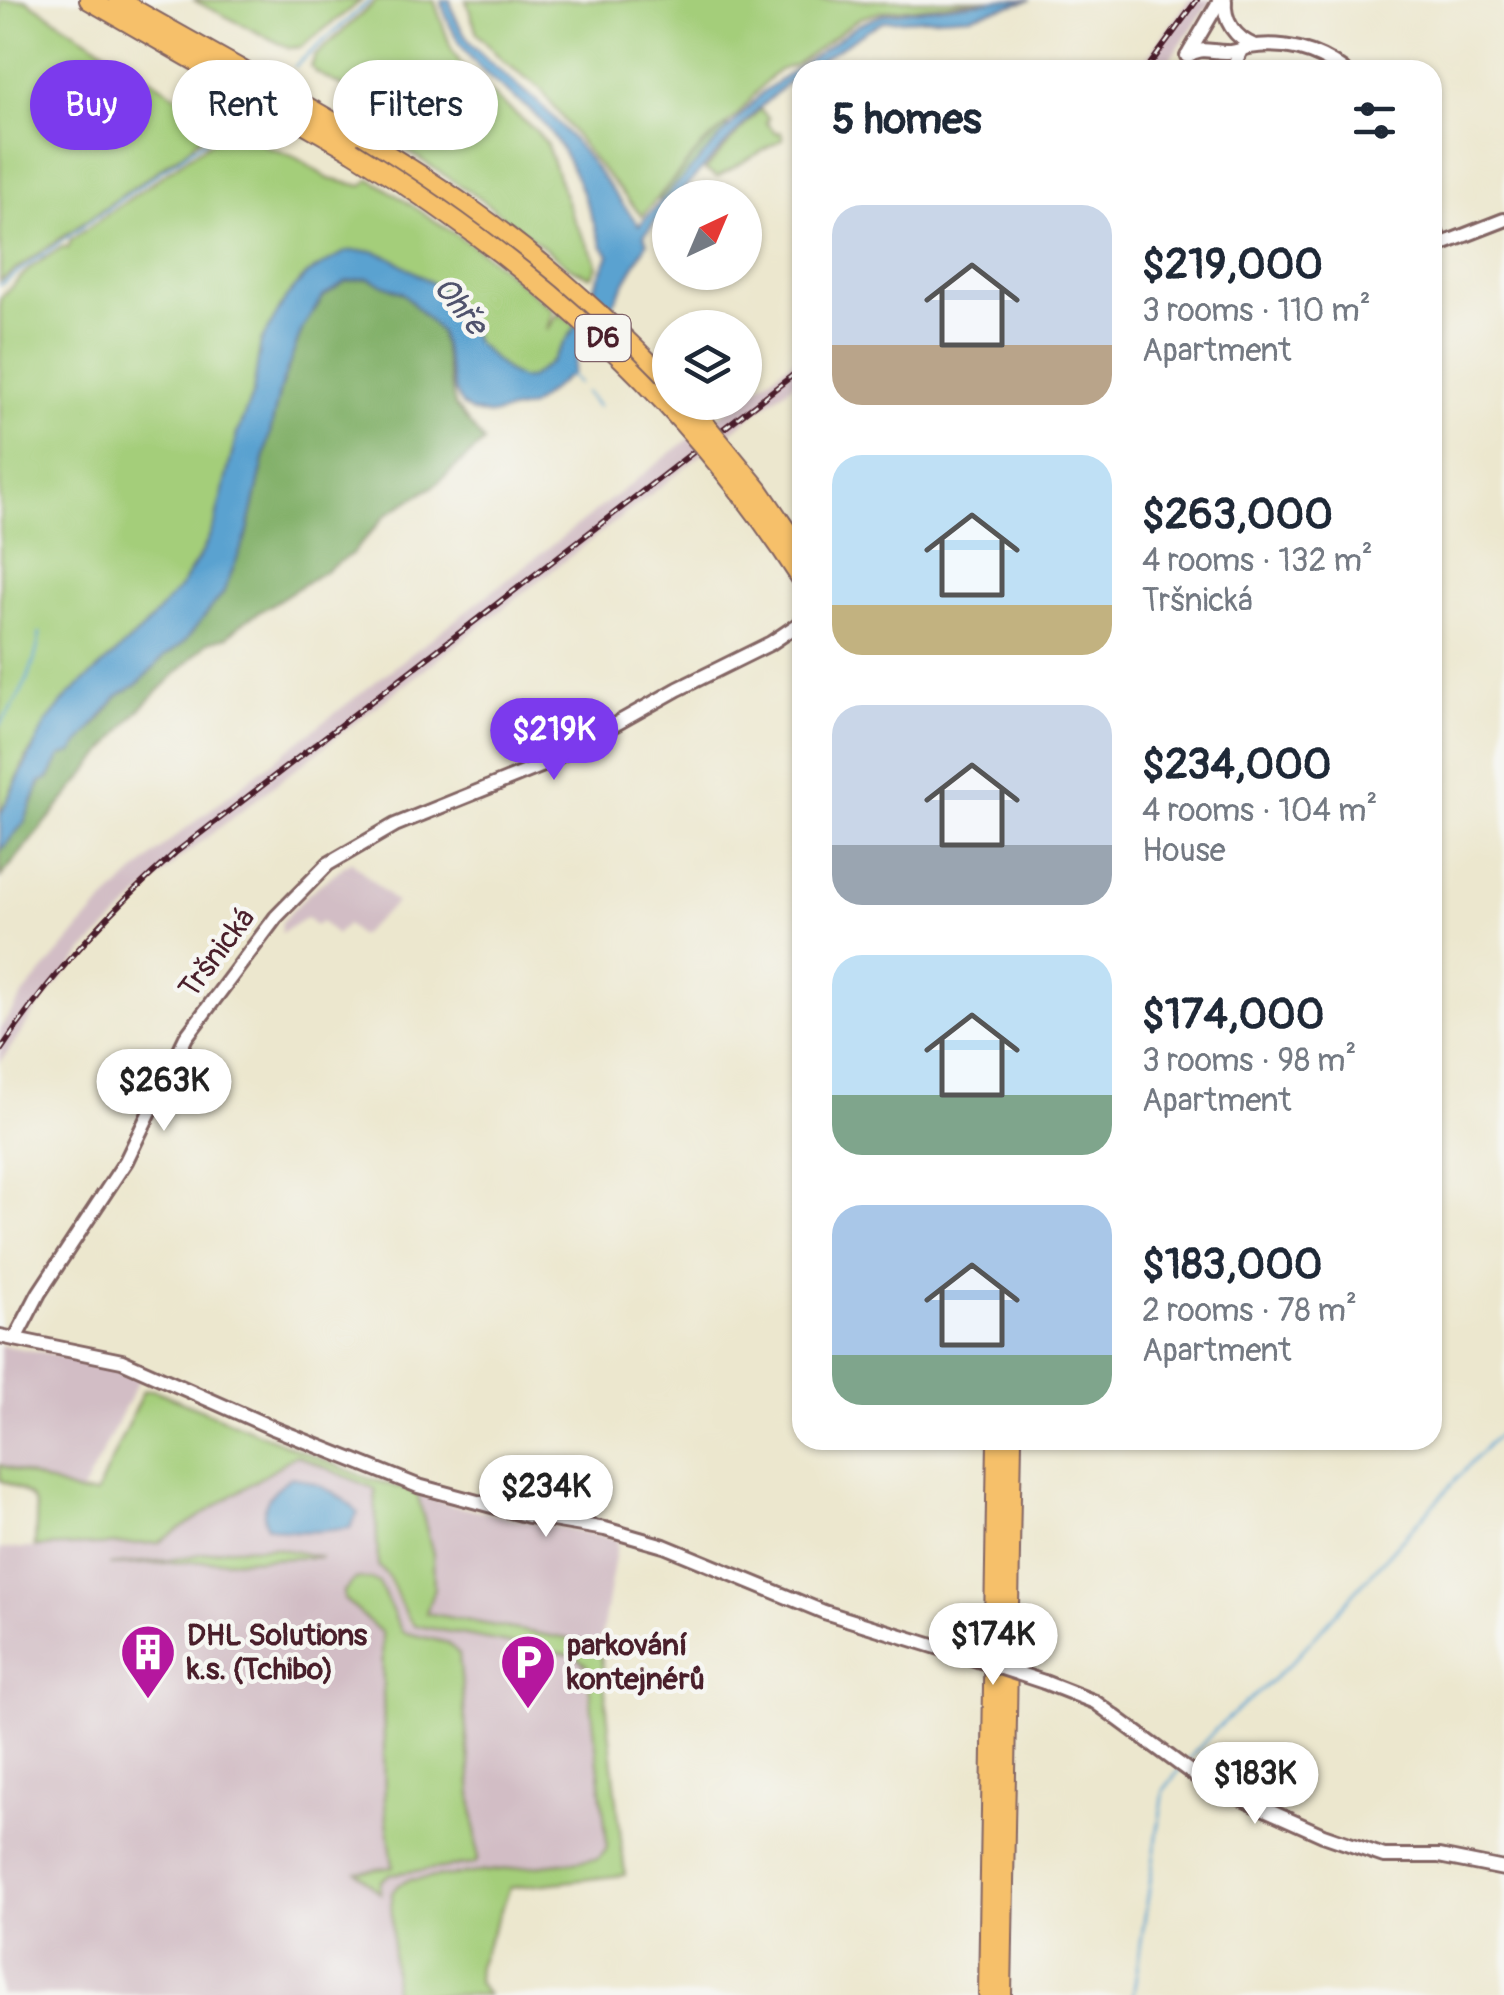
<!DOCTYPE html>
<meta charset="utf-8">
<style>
:root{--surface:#fff;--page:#f6f6f7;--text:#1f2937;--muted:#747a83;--accent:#7c3aed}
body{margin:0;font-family:Pangolin,sans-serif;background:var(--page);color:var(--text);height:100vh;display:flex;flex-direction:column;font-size:38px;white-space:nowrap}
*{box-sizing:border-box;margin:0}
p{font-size:32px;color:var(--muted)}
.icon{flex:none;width:55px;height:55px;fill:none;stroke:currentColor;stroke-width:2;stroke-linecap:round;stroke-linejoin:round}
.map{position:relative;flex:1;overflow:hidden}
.drawer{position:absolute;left:792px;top:60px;width:650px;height:1390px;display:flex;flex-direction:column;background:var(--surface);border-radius:30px;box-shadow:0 2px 8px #0004}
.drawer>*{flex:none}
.guide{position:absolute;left:30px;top:60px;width:612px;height:90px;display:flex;gap:20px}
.needle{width:65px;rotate:44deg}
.buttons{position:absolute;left:652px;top:180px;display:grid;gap:20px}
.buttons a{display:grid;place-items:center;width:110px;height:110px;border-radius:50%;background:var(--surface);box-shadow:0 2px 8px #0004;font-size:50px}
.price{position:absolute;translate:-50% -85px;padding:0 22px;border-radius:35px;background:#fff;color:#222;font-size:32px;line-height:65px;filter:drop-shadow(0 2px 5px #0008)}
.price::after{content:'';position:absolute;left:50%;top:60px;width:30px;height:22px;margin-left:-15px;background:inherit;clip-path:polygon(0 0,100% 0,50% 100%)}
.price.on{background:var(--accent);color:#fff}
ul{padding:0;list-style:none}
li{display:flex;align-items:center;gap:30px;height:250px;padding:0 40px}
li span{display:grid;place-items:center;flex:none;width:280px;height:200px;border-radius:30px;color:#555}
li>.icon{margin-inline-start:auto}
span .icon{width:120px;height:120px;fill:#fffc;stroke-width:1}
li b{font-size:42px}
h2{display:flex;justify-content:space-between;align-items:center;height:120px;padding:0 40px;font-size:42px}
.tag{padding:0 35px;border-radius:45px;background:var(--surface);box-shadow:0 2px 8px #0004;font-size:35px;line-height:90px}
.tag.on{background:var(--accent);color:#fff}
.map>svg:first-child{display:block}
</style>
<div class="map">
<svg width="1504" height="1995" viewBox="0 0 1504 1995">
<rect width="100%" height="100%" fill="#f6f6f2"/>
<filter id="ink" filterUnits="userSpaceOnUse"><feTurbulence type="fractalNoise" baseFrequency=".01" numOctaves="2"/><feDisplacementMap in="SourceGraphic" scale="20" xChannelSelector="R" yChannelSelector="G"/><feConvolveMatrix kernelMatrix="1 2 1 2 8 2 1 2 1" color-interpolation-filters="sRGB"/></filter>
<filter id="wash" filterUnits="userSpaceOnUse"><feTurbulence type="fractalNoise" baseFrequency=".0048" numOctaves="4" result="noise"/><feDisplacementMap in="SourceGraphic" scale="40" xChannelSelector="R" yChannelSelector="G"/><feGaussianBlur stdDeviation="2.25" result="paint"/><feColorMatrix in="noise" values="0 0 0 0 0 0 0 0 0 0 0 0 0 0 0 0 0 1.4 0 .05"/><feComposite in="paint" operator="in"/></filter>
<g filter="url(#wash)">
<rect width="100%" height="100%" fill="#ece7ce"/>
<g fill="#d2bdc5">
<path d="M 1189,0 L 1212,0 L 1162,70 L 1138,70 Z"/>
<path d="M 802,353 L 802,377 L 179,859 L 87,948 L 39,1006 L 0,1063 L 0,1028 L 24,994 L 96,910 L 166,844 L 672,452 L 737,403 L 745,402 L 745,397 Z"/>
<path d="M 351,861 L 396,903 L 359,936 L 346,924 L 336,935 L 321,921 L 316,926 L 307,917 L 281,933 L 281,923 L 309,893 Z"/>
<path d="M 0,1345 L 83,1359 L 140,1378 L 81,1494 L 0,1465 Z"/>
<path d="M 296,1455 L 375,1489 L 383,1572 L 409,1624 L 575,1656 L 584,1661 L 607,1843 L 603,1855 L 598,1859 L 394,1889 L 390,1900 L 394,1995 L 0,1995 L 0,1549 L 158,1543 Z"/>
<path d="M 417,1493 L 454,1506 L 618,1539 L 600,1645 L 425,1613 L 434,1588 Z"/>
</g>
<g fill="#a4ce7a" stroke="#777652" stroke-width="2.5">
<path d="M 0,0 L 26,0 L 182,99 L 215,124 L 184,152 L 0,281 Z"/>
<path d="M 193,0 L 362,0 L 301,47 L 289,48 Z"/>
<path d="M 377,0 L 434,0 L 451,48 L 467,74 L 535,130 L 546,143 L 572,216 L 596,260 L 597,267 L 591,277 L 571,268 L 479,198 L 385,136 L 393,119 L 391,112 L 317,73 L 311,67 L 315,56 Z"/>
<path d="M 466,0 L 989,0 L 884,11 L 860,18 L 795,65 L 779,70 L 766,81 L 737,116 L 701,147 L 642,216 L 591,157 L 540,88 L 503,61 L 477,33 Z"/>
<path d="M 760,109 L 769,119 L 766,122 L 776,133 L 781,132 L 783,139 L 717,177 L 705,170 Z"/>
<path d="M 240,128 L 265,146 L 295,157 L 329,179 L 362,186 L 370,179 L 381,185 L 485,254 L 553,310 L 547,330 L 559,313 L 576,326 L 551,362 L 530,378 L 522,379 L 508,372 L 475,342 L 464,319 L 438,287 L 390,257 L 347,251 L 306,275 L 286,298 L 261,342 L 253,393 L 237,434 L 215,523 L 203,551 L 181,586 L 142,630 L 68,696 L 26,758 L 0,815 L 0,298 L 30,268 L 62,247 L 68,248 L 71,240 L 207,144 Z"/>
<path d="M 154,1390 L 365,1477 L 417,1493 L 433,1554 L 434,1588 L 426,1613 L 600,1645 L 625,1875 L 510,1888 L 478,1966 L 477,1982 L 487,1995 L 394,1995 L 391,1894 L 398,1885 L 409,1880 L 598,1859 L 606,1850 L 607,1843 L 587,1666 L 575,1656 L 414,1625 C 397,1608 397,1580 378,1566 L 375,1489 L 296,1455 L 158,1543 L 35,1547 C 36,1503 44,1499 0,1480 L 0,1465 L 81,1494 L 96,1494 L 143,1391 Z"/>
<path d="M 271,1547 L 322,1557 L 109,1565 L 169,1560 L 231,1548 Z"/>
<path d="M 355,1579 L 371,1579 L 379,1583 L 402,1632 L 448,1643 L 459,1654 L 478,1859 L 475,1864 L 390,1874 L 381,1881 L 380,1893 L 357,1872 L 393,1867 L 385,1805 L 382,1633 L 344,1599 L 344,1591 Z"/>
</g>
<g fill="#83b16a" stroke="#66684a" stroke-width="2.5">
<path d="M 728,124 L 727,131 L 662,202 L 658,199 L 701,147 Z"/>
<path d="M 368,278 L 403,293 L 440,332 L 455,406 L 484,442 L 434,486 L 387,514 L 353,553 L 242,623 L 227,637 L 208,642 L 136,713 L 0,878 L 0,851 L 24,823 L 41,782 L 50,778 L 61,756 L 97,724 L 117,697 L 140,682 L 165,656 L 184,642 L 247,535 L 280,389 L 303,327 L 324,296 L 346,281 Z"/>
</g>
<g fill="#5aa2d0" stroke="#52607e" stroke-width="2.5">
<path d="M 441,0 L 450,0 C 461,54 517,78 551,115 C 583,149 609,188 639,225 L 763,92 L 858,25 L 884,14 L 999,0 L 1031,0 L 971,16 L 884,21 L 866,31 L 795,76 L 758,109 L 676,197 L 670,198 L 670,204 L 644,235 L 647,243 L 603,322 L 576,358 L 573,372 L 530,407 L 491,415 L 472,412 L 462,405 L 455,392 L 440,332 L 403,293 L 368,278 L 346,281 L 324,296 L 303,327 L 280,389 L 247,535 L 223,593 L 184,642 L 165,656 L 140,682 L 117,697 L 72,753 L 61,756 L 49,778 L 40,782 L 24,823 L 0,851 L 0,815 L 46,723 L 68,696 L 142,630 L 181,586 L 203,551 L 215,523 L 237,434 L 253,393 L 261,342 L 286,298 L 306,275 L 347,251 L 373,251 L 390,257 L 438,287 L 465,319 L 475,342 L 508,372 L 522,379 L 530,378 L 551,362 L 576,326 L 609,255 L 603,247 C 587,206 574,162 547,128 C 534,111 518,101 501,87 C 473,66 449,34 441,0 Z"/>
<path d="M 290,1477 C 312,1479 344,1496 358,1513 L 350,1528 C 322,1531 294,1535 267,1526 C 257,1504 273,1491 290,1477 Z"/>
</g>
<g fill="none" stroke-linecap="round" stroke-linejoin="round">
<g stroke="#5aa2d0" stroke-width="2.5">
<path d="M 295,66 L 371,0"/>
<path d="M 0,285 L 232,121"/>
<path d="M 569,373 L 578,383"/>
<path d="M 585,392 L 598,407"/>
<path d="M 0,725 C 21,696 35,670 40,633"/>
<path d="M 1185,1763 L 1215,1730 L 1290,1664 L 1488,1444 L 1504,1431"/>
<path d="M 1133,1995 L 1164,1790 L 1180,1769"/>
</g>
</g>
</g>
<g filter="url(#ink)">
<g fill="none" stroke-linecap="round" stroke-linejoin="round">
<g stroke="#836564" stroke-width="18">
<g id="minor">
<path d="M 1225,0 C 1223,21 1235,38 1255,46"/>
<path d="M 1189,53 L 1220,0"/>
<path d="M 1187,56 C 1201,46 1210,52 1226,52 C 1234,53 1241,49 1249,47 C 1283,41 1316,50 1343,70"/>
<path d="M 1240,70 L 1236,61 L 1241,50"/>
<path d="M 1432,223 L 1441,244"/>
<path d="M 1432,248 L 1504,220"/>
<path d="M 0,1336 L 122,1361 L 273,1428 L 418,1486 L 529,1516 L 605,1529 L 664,1546 L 824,1612 L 956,1653"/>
<path d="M 15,1339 L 39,1293 L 126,1161 L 186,1037 L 276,917 L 328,864 L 395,825 L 541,766 L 678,689 L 771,643 L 802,622"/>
<path d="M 1044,1682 L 1095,1702 L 1204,1782 L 1323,1835 L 1384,1856 L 1439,1856 L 1504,1869"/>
</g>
</g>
<g stroke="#836564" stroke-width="22">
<g id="highway">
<path d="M 89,0 L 352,151"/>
<path d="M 118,0 C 236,68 359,131 471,209 C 543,260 609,320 670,384"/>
<path d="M 988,1995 L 997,1440"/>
<path d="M 1002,1995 L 1012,1440"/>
</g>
</g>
<use href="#minor" stroke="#fff" stroke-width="12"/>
<use href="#highway" stroke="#f6c06b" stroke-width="18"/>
<g stroke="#4a1f2b" stroke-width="6">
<g id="rail">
<path d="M 1146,70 L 1197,0"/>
<path d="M 0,1051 C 49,977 108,912 175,853 L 802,368"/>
</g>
</g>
<use href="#rail" stroke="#f6f6f2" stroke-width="2.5" stroke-dasharray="8" stroke-linecap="butt"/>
<g stroke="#836564" stroke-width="18" stroke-linecap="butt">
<path id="minor-bridge" d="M 956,1653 L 1044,1682"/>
</g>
<g stroke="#836564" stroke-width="22" stroke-linecap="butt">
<g id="highway-bridge">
<path d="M 352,151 C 535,264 685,398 802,580"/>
<path d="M 687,402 L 759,490 L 802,553"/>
</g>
</g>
<use href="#minor-bridge" stroke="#fff" stroke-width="12"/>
<use href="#highway-bridge" stroke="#f6c06b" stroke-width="18"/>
</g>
</g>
<defs>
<g id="building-pin" transform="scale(2.875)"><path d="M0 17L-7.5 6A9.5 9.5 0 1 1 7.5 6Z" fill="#b5179e" stroke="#f6f6f2"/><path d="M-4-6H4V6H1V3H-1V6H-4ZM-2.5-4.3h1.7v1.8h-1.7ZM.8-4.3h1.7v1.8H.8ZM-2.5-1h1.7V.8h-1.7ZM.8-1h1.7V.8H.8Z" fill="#fff"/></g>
<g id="parking-pin" transform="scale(2.875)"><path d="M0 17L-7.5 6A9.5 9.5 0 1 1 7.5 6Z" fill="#b5179e" stroke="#f6f6f2"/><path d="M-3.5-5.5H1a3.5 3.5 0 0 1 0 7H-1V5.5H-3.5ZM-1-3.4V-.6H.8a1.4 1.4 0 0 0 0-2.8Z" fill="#fff"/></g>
</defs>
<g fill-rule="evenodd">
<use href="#building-pin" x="148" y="1652"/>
<use href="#parking-pin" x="528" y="1662"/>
</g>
<g text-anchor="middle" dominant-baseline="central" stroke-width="9" stroke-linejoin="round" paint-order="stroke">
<rect fill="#f6f6f2" stroke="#7e6067" stroke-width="2.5" x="575.5" y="315" width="55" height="46" rx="8"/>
<g font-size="28" font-weight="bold" fill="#4a1f2b">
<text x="603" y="338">D6</text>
</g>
<g font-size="30" fill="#4a1f2b" stroke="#f6f6f2">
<text transform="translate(217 953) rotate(-53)">Tršnická</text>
</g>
<g font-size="30" font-weight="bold" fill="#4a1f2b" stroke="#f6f6f2" text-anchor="start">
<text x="187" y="1635">DHL Solutions<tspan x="187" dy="34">k.s. (Tchibo)</tspan></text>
<text x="567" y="1645">parkování<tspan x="567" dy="34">kontejnérů</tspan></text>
</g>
<g font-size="32" font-style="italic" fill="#50536d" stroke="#f6f6f2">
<text transform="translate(460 306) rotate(51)">Ohře</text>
</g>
</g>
</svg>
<div class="buttons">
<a><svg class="needle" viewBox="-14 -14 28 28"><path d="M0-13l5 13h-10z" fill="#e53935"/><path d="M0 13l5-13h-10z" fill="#747a83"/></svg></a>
<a><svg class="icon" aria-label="layers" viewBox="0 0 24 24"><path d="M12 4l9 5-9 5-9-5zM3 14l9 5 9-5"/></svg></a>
</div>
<b class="price on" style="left:554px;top:783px">$219K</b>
<b class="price" style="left:164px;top:1134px">$263K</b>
<b class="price" style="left:546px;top:1540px">$234K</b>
<b class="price" style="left:993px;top:1688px">$174K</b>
<b class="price" style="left:1255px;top:1827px">$183K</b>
<div class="guide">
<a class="tag on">Buy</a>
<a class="tag">Rent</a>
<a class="tag">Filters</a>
</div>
<section class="drawer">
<h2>5 homes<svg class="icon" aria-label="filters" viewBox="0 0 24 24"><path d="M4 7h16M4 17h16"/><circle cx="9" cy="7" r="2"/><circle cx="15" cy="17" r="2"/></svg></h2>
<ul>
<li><span style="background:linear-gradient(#c9d6e8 70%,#b9a48a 0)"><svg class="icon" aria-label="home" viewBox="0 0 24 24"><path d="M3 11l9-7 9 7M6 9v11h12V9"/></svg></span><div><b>$219,000</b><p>3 rooms · 110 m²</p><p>Apartment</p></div></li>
<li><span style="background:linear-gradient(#bfe0f5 75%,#c2b280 0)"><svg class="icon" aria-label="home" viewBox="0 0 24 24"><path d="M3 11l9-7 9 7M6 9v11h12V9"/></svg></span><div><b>$263,000</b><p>4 rooms · 132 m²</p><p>Tršnická</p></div></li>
<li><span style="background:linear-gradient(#c9d6e8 70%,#9aa5b1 0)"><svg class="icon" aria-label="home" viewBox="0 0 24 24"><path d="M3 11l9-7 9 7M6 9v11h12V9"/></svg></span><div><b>$234,000</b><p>4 rooms · 104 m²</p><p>House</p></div></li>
<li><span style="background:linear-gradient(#bfe0f5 70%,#7fa58c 0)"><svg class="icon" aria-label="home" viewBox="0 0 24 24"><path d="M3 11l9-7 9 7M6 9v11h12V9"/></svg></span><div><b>$174,000</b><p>3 rooms · 98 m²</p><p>Apartment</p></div></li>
<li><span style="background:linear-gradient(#a9c7e8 75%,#7fa58c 0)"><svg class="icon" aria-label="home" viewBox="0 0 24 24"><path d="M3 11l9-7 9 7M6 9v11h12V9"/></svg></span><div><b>$183,000</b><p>2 rooms · 78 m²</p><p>Apartment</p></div></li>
</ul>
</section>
</div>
